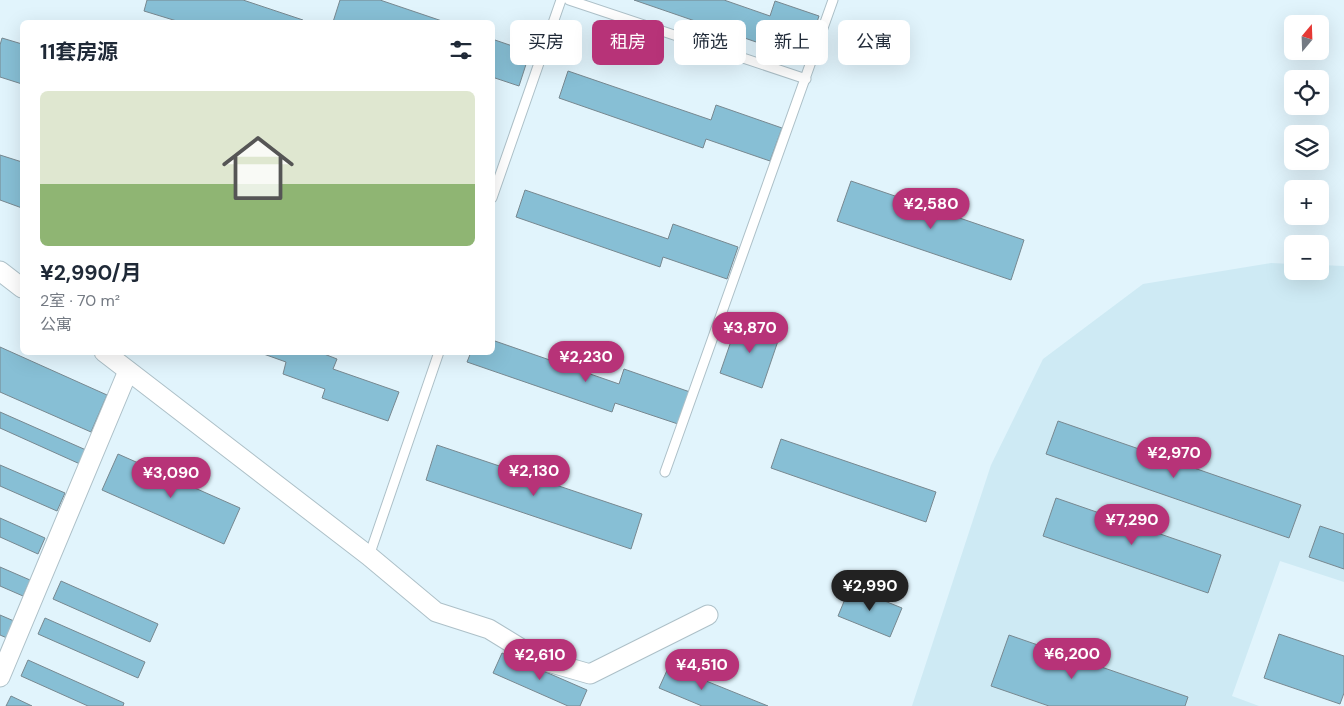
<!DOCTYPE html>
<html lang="zh">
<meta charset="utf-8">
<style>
:root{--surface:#fff;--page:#f2f2f3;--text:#1f2937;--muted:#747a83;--line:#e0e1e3;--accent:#b73378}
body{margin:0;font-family:"DM Sans","Noto Sans SC",sans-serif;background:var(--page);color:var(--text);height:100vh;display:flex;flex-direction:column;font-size:19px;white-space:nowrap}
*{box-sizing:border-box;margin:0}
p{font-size:16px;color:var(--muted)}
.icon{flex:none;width:28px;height:28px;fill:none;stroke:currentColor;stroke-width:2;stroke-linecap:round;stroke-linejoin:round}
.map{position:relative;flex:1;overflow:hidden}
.sheet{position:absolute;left:20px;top:20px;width:475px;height:335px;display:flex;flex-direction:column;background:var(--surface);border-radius:8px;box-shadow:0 5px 20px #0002}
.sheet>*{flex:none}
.hud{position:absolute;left:510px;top:20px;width:475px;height:45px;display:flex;gap:10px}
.needle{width:32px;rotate:19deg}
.controls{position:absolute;left:1284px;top:15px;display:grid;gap:10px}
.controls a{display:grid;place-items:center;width:45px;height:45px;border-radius:8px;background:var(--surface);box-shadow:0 5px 20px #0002;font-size:25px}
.price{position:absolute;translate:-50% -42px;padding:0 11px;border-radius:18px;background:var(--accent);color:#fff;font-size:16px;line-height:32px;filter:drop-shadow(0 1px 2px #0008)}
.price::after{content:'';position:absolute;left:50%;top:30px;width:15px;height:11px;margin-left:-8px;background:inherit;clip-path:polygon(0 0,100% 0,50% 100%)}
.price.selected{background:#222;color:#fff}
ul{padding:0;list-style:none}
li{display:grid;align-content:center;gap:10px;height:265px;padding:0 20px}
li+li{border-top:1px solid var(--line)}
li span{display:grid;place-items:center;height:155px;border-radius:8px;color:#555}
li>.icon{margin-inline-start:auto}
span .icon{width:90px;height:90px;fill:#fffc;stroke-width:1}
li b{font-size:21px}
h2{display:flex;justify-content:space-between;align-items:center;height:60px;padding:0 20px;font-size:21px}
.chip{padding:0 18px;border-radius:8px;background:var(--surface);box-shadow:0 5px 20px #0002;font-size:18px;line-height:45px}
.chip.selected{background:var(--accent);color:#fff}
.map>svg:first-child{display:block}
</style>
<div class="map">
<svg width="1344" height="706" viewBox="0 0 1344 706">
<rect width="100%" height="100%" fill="#e1f4fc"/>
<path fill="#ceeaf4" d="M 1271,263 L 1292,264 L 1292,271 L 1320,271 L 1320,265 L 1344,266 L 1344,582 L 1280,561 L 1232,696 L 1259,706 L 912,706 L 991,465 L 1043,359 L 1143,284 Z"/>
<g fill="#87bfd5" stroke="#778890">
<path d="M 147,0 L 243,0 L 303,20 L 302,22 L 180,22 L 144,11 Z"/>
<path d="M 340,0 L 380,0 L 445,22 L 333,22 Z"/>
<path d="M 634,0 L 724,0 L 770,16 L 775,1 L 819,16 L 808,49 L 765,35 L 762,44 Z"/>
<path d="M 2,38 L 22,44 L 22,84 L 0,77 L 0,45 Z"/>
<path d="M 492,39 L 530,52 L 519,86 L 492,77 Z"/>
<path d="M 568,71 L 711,120 L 716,105 L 782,128 L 770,161 L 706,139 L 703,148 L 559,98 Z"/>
<path d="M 0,155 L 22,162 L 22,208 L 0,200 Z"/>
<path d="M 851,181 L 1024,240 L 1011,280 L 837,221 Z"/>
<path d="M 525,190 L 668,239 L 673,224 L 738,247 L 727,279 L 663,257 L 660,267 L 516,217 Z"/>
<path d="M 738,321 L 780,335 L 762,388 L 720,373 Z"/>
<path d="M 492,340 L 619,384 L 624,369 L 690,392 L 678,424 L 615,403 L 612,412 L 467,362 L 471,352 L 492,352 Z"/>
<path d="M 0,347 L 107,395 L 91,432 L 0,392 Z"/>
<path d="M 258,352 L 319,352 L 337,359 L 333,369 L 399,392 L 388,421 L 322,398 L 325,389 L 283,374 L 286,362 Z"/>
<path d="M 0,412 L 86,450 L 80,464 L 0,428 Z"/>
<path d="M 1058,421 L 1301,505 L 1289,538 L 1046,454 Z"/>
<path d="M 781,439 L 936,492 L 926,522 L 771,468 Z"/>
<path d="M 437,445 L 642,514 L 631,549 L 426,480 Z"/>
<path d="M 118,454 L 240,508 L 224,544 L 102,490 Z"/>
<path d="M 0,465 L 65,493 L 57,511 L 0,486 Z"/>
<path d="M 1056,498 L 1221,555 L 1208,593 L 1043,536 Z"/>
<path d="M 0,518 L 45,538 L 38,554 L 0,537 Z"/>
<path d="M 1320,526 L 1344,534 L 1344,569 L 1309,557 Z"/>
<path d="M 0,567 L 30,580 L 23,596 L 0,586 Z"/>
<path d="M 61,581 L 158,624 L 150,642 L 53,599 Z"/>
<path d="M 850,587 L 902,608 L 890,637 L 838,616 Z"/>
<path d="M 0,615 L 14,621 L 7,638 L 0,635 Z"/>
<path d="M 45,618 L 145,662 L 138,678 L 38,634 Z"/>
<path d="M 1279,634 L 1344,656 L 1344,693 L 1340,704 L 1264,678 Z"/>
<path d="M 1009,635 L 1188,697 L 1185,706 L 1049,706 L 991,686 Z"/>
<path d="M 502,653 L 587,690 L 580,706 L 568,706 L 493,673 Z"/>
<path d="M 28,660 L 124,703 L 123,706 L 88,706 L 21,676 Z"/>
<path d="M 669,666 L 768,706 L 702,706 L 659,688 Z"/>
<path d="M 11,696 L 32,706 L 6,706 Z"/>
</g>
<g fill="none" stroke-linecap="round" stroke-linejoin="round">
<g stroke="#adc0c8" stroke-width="11">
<g id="lane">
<path d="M 569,0 L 806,79"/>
<path d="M 492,198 L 561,0"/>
<path d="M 665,472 L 833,0"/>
<path d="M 369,556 L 439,352"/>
</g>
</g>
<g stroke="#adc0c8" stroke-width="21">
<g id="street">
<path d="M 0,271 L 22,288"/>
<path d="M 104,352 L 369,556 L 436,612 L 489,629 L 538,659 L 590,674 L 708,615"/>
<path d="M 0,677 L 128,371"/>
</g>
</g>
<use href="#lane" stroke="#fff" stroke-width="9"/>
<use href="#street" stroke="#fff" stroke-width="19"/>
</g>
</svg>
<div class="controls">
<a><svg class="needle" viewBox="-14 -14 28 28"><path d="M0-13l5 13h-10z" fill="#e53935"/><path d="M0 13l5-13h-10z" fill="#747a83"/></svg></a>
<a><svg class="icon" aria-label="locate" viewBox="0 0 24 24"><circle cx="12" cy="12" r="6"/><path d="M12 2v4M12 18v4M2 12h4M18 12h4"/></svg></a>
<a><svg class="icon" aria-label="layers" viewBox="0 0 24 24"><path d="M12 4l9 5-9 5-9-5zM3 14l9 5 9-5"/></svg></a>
<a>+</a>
<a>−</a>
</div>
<b class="price" style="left:931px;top:230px">¥2,580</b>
<b class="price" style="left:750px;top:354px">¥3,870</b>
<b class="price" style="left:586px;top:383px">¥2,230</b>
<b class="price" style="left:1174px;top:479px">¥2,970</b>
<b class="price" style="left:534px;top:497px">¥2,130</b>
<b class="price" style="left:171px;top:499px">¥3,090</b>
<b class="price" style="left:1132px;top:546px">¥7,290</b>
<b class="price selected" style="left:870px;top:612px">¥2,990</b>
<b class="price" style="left:1072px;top:680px">¥6,200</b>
<b class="price" style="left:540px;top:681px">¥2,610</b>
<b class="price" style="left:702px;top:691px">¥4,510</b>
<div class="hud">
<a class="chip">买房</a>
<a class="chip selected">租房</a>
<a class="chip">筛选</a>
<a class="chip">新上</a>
<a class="chip">公寓</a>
</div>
<section class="sheet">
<h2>11套房源<svg class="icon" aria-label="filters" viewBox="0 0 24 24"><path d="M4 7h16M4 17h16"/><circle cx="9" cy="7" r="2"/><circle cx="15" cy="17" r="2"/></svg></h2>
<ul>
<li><span style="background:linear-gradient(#dfe7d0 60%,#8fb573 0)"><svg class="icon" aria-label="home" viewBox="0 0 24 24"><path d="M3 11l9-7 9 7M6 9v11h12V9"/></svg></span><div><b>¥2,990/月</b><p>2室 · 70 m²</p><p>公寓</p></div></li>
</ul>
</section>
</div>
